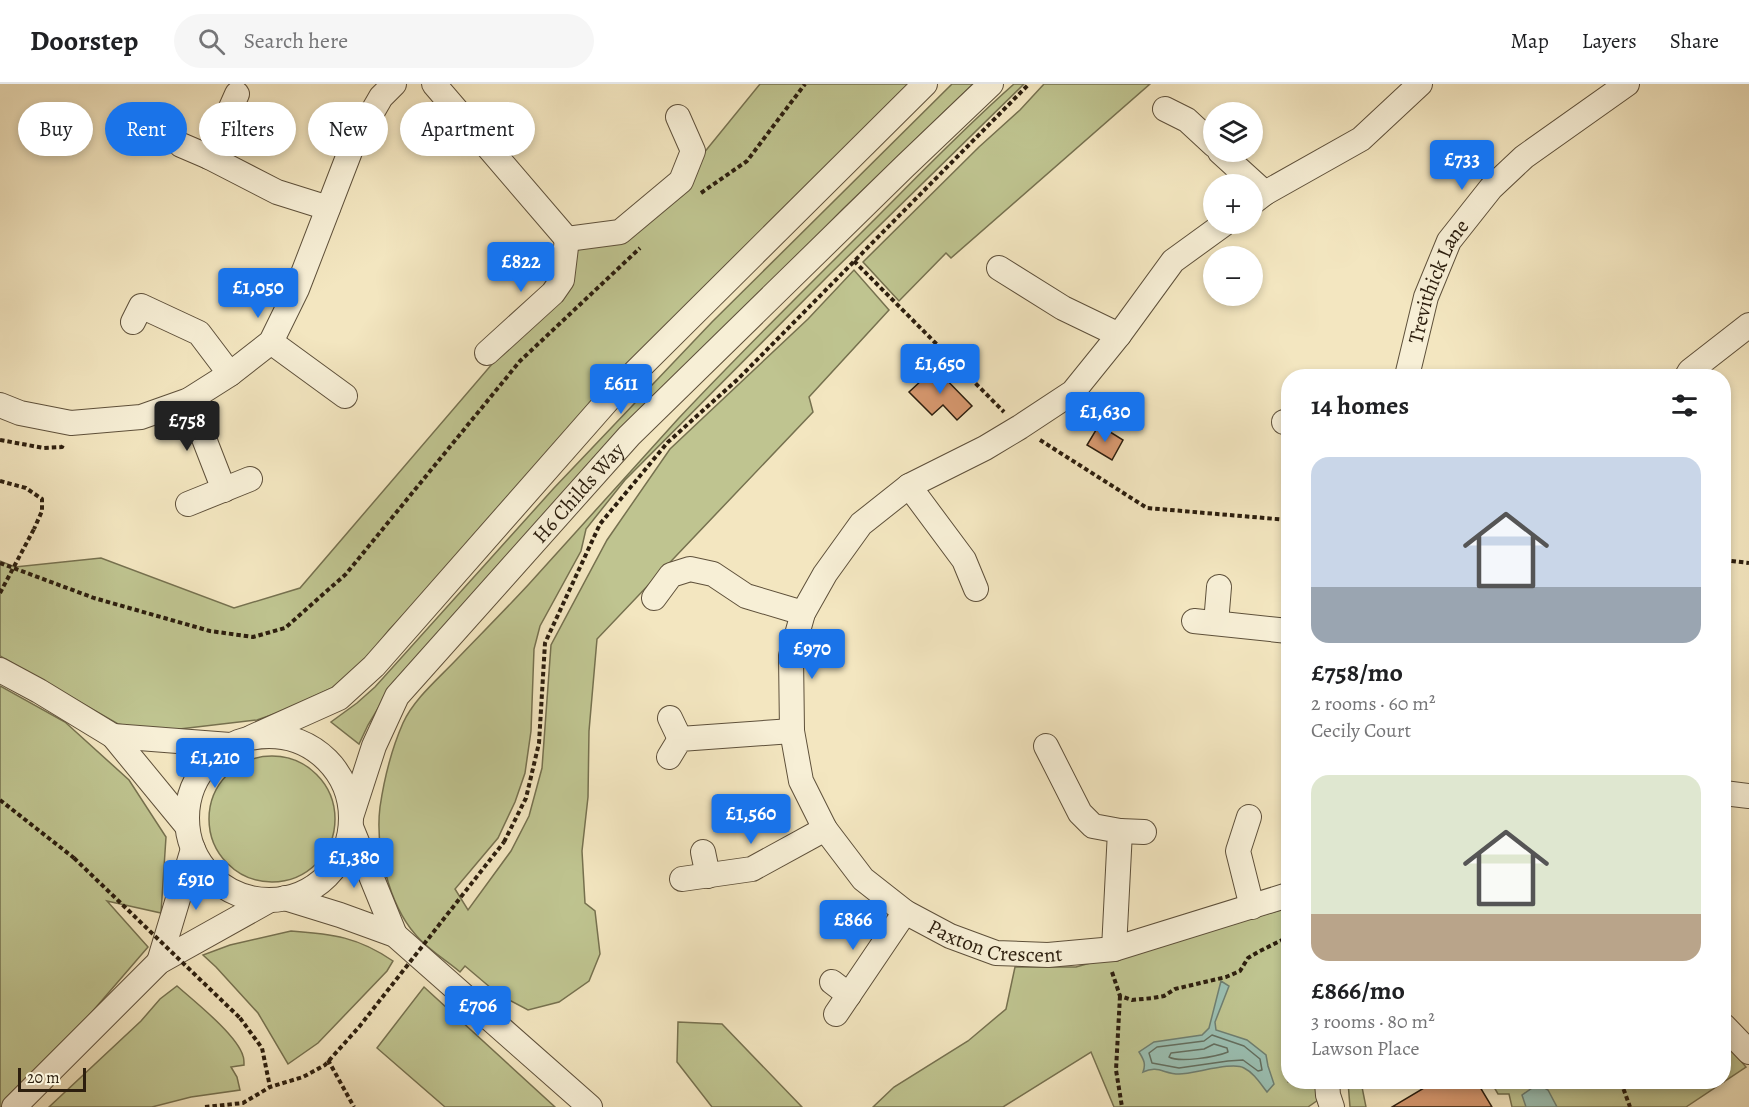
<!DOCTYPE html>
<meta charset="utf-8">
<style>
:root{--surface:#fff;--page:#f6f6f6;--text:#202124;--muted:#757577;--line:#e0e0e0;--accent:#1a73e8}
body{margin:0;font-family:Alegreya,serif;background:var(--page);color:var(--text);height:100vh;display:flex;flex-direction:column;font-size:22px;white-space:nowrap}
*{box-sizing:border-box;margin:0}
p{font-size:20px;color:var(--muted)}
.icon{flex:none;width:33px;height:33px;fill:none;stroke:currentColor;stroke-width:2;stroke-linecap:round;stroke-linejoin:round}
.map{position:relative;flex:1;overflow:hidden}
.side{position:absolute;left:1281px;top:285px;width:450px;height:720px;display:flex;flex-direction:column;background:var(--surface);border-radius:24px;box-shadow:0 3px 9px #0003}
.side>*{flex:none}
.guide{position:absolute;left:18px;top:18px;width:570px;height:54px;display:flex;gap:12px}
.buttons{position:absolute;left:1203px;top:18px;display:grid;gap:12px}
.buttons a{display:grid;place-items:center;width:60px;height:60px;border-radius:50%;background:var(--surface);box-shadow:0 3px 9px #0003;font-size:30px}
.scale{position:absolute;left:18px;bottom:15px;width:68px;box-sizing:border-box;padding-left:6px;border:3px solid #2c1e0e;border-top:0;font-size:16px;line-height:21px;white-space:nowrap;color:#2c1e0e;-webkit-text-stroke:4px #f7efd6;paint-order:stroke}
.price{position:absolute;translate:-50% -51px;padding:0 14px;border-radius:6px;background:var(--accent);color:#fff;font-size:20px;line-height:39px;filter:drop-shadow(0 2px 3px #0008)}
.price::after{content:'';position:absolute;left:50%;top:36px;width:18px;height:14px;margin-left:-9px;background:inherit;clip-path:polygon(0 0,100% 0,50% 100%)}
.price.current{background:#222;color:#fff}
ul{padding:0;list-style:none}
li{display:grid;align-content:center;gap:12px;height:318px;padding:0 30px}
li span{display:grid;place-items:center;height:186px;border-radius:18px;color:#555}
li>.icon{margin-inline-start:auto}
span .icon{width:108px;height:108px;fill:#fffc;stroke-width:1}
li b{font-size:26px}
h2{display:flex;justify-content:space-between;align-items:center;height:72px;padding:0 30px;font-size:26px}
.pill{padding:0 21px;border-radius:27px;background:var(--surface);box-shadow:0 3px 9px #0003;font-size:21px;line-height:54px}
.pill.current{background:var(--accent);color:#fff}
header{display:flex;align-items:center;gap:36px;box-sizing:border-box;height:84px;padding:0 30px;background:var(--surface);border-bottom:2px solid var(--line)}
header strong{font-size:28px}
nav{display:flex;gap:33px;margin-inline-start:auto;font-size:21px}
.search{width:420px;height:54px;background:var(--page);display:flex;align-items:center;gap:15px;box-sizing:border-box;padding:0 21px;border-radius:33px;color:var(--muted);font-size:22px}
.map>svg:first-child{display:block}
</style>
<header>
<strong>Doorstep</strong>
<div class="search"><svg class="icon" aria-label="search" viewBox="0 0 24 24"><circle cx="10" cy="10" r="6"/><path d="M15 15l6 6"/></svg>Search here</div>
<nav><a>Map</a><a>Layers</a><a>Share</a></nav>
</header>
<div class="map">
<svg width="1749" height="1023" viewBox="0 0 1749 1023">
<rect width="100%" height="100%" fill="#f3e6c0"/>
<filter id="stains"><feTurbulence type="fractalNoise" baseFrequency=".00333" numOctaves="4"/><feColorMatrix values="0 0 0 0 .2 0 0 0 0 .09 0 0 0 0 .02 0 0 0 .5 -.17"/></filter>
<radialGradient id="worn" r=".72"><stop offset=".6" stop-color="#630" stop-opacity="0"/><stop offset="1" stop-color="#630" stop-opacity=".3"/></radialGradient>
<g fill="#bfc490" stroke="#76714f" stroke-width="1.5">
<path d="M 760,0 L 925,0 L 615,308 L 389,546 L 366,575 L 332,604 L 280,628 L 257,636 L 171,646 L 144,645 L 118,640 L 0,572 L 0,477 L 15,483 L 101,474 L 234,524 L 300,504 L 553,209 L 567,155 L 620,148 L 681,97 Z"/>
<path d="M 952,0 L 973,0 L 843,125 L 644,328 L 383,616 L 368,641 L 359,660 L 331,638 L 357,619 L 375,603 L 554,404 L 712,238 Z"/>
<path d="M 1014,0 L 1024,0 L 830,190 L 625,396 L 586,445 L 581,467 L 540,542 L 534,565 L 531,647 L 525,689 L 515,718 L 498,754 L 455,805 L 468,826 L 511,767 L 529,732 L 542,684 L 551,561 L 607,456 L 670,365 L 808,235 L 854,186 L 889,226 L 809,313 L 813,328 L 597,555 L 589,647 L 588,713 L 582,767 L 585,819 L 595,827 L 600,870 L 589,897 L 559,918 L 528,926 L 498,910 L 465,882 L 460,888 C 446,876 427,865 415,850 C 389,820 375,763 380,723 C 384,696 392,664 403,639 C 414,615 438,595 456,576 C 480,551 505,526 529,500 C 579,445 628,390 678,335 C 741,268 806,204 871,139 C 918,92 964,44 1014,0 Z"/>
<path d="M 1044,0 L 1150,0 L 951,174 L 946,169 L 899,217 L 863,178 L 979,63 L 1020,26 Z"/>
<path d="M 0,602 L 65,638 L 129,696 L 166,753 L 161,829 L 107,817 L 148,863 L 10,1023 L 0,1023 Z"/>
<circle cx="272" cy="735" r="63"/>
<path d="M 1288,824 L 1288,998 L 1318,998 L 1321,1014 L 1308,1023 L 1114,1023 L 1091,968 L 1003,1023 L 873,1023 L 894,1003 L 968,957 L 1006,925 L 1015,883 L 1076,883 Z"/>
<path d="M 291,847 C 333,850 358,853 393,877 L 387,887 L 318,959 L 288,980 L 258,929 L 216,883 L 203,871 L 230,861 Z"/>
<path d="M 177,902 C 194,917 237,951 243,972 C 244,974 244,979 244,981 L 231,983 L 237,993 L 240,1006 L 191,1013 L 152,1023 L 49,1023 L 141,937 L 160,915 Z"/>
<path d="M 424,903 L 555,1023 L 445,1023 L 377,964 Z"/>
<path d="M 678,938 L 722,940 L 802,1023 L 712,1023 L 677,978 Z"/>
<path d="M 1724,957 L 1746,983 L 1686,1023 L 1512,1023 L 1509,1010 L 1498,1010 L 1491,998 L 1724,998 Z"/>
<path d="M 1348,998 L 1361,998 L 1366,1023 L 1350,1023 Z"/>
</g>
<g fill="#9bc0b3" stroke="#6f7f71" stroke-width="1.5">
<path d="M 1221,897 L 1229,902 L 1215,938 L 1216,946 L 1247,956 L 1266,971 L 1268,982 L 1274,1000 L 1267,1008 C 1260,999 1254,989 1244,984 C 1233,977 1194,990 1179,990 C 1164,990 1158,981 1143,988 C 1146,980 1144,976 1139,968 L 1154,958 L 1202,951 L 1209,944 Z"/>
<path d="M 1538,1000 L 1548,1006 L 1557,1023 L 1526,1023 L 1522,1011 Z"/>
</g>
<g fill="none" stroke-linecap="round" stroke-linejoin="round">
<g stroke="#646f60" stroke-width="1.5">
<path d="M 1212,951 L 1244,962 L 1260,975 L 1262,986 L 1258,987 L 1243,976 L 1228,977 L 1179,984 L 1152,979 L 1149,969 L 1157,963 L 1204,957 Z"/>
<path d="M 1214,960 L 1227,964 L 1228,968 C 1216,973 1179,979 1169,973 L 1171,969 L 1204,965 Z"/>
</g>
</g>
<g fill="#d7986f" stroke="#2c1e0e" stroke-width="1.5">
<path d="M 935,284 L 972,322 L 957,336 L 943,321 L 932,331 L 909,308 Z"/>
<path d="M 1099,341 L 1123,356 L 1112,376 L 1087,361 Z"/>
<path d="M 1434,998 L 1477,998 L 1492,1023 L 1392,1023 Z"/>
</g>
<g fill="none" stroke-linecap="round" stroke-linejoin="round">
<g stroke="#5e503a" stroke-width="26">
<g id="minor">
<path d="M 434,0 L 567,155 L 620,148 L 681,97 L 693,67 L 678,33"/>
<path d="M 1165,25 L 1187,36 L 1214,61"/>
<path d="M 181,61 L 209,73 L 277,108 L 328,124"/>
<path d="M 1220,68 L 1265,109"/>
<path d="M 209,73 L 237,10"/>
<path d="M 1252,119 L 1265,109 L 1361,55 L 1420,0"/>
<path id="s1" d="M 1224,140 L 1173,177 L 1119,251 L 1073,308 L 1020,343 L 985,364 L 909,402 L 861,440 L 825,490 L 803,529 L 791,572 L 792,647 L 801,697 L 825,745 L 863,795 L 905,828 L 950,852 L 996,869 L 1048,871 L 1114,865 L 1288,811"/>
<path d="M 999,184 L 1063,224 L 1119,251"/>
<path d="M 133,238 L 141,222 L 199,249 L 230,290"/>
<path d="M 271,258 L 345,312"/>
<path d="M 487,269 L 553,209 L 562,196 L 567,155"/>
<path id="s2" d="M 1407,292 L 1426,213 L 1449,157 L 1491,104 L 1524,73 L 1627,0"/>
<path d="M 1687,292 L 1690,287 L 1749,241"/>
<path d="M 189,316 L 224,406"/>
<path d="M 0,321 L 20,329 L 71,339 L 141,333 L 189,316 L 230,290 L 271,258 L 297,205 L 351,65 L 381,13 L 394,0"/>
<path d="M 1284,338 L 1288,338"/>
<path d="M 909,402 L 964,476 L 976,505"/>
<path d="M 188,420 L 250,395"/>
<path d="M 654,514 L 671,491 L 690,485 L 713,490 L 746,512 L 803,529"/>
<path d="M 1194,537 L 1288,547"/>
<path d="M 1216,539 L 1219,503"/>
<path d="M 0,586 L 39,607 L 113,652 L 187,742"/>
<path d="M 670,634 L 680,655"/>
<path d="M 113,652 L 230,661"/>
<circle cx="269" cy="734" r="82"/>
<path d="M 252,653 L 339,614 L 374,582 L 615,308 L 925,0"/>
<path d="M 1046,662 L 1080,729 L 1093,742 L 1120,747 L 1114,865"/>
<path d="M 669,673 L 680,655 L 792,647"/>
<path d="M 1724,709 L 1749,712"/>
<path id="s3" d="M 351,733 L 374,662 L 397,612 L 629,352 L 904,83 L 991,0"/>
<path d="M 1249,733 L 1238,767 L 1252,823"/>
<path d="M 351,743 L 395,851"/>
<path d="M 1120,747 L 1144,748"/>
<path d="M 703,768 L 708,792"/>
<path d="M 682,795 L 752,785 L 825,745"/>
<path d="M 285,814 L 340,831 L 395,851 L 590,1023"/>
<path d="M 159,878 L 193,765"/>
<path d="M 832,898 L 849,911"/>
<path d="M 836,930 L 905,828"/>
<path d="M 1724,942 L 1749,968"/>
<path d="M 1327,998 L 1328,1011 L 1332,1023"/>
<path d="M 14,1023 L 159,878 L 270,816"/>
</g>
</g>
<g stroke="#2c1e0e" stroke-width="4" stroke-dasharray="4.5 3" stroke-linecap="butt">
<path d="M 701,109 L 747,77 L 805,0"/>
<path d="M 854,177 L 1004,328"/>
<path d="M 0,356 L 44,364 L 62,363 L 63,361"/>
<path d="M 1040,356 L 1147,424 L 1288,436"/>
<path d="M 0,397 L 26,404 L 42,415 L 42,427 L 34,445"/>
<path d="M 1724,476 L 1749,479"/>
<path d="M 0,479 L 94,514 L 210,547 L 253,553 L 285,544 L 346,490 L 520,277 L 640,164"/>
<path d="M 0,716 L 74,774"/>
<path d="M 504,758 L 526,714 L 539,659 L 545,559 L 600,440 L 668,358 L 738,295 L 1029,0"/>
<path d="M 1112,888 L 1120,912 L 1132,916 L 1153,914 L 1164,912 L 1175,905 L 1226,893 L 1240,887 L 1248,874 L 1258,868 L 1288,853"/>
<path d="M 1120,912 L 1116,986 L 1122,1023"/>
<path d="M 240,934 L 262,964 L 270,1003"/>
<path d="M 328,976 L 354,1023"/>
<path d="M 1621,998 L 1630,1023"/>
<path d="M 205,1023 L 243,1019 L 270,1003 L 303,993 L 325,981 L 359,943"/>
</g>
<use href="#minor" stroke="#f7efd6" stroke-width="24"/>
<g stroke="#2c1e0e" stroke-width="4" stroke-dasharray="4.5 3" stroke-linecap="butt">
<path d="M 0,509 L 34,445"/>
<path d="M 74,774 L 240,934"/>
<path d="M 359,943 L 504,758"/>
</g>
</g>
<g text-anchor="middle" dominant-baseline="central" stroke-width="4.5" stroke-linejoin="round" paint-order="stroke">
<g font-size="21" fill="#2c1e0e" stroke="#f7efd6">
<text stroke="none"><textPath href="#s2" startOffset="100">Trevithick Lane</textPath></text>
<text stroke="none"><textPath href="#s3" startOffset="402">H6 Childs Way</textPath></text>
<text stroke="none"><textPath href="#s1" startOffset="1022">Paxton Crescent</textPath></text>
</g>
</g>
<rect width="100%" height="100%" filter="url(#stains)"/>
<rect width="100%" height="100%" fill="url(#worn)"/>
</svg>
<div class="buttons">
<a><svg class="icon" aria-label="layers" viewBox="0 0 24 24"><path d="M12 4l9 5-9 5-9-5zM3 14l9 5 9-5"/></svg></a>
<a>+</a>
<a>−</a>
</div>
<div class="scale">20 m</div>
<b class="price" style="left:1462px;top:107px">£733</b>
<b class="price" style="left:521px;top:209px">£822</b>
<b class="price" style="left:258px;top:235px">£1,050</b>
<b class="price" style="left:940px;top:311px">£1,650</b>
<b class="price" style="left:621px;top:331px">£611</b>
<b class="price" style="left:1105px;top:359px">£1,630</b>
<b class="price current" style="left:187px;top:368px">£758</b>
<b class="price" style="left:812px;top:596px">£970</b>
<b class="price" style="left:215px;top:705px">£1,210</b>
<b class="price" style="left:751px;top:761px">£1,560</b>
<b class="price" style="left:354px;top:805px">£1,380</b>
<b class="price" style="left:196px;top:827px">£910</b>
<b class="price" style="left:853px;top:867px">£866</b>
<b class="price" style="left:478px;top:953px">£706</b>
<div class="guide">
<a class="pill">Buy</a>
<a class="pill current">Rent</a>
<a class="pill">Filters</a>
<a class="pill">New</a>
<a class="pill">Apartment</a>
</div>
<section class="side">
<h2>14 homes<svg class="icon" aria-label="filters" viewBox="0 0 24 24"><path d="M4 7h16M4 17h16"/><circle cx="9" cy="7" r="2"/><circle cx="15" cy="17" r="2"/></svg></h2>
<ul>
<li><span style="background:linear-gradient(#c9d6e8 70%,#9aa5b1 0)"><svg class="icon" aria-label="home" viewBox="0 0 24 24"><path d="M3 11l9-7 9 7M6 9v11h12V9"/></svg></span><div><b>£758/mo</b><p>2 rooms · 60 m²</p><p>Cecily Court</p></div></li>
<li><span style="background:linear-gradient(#dfe7d0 75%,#b9a48a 0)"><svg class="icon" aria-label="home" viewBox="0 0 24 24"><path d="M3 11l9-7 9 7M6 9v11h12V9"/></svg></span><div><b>£866/mo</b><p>3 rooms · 80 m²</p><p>Lawson Place</p></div></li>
</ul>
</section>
</div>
